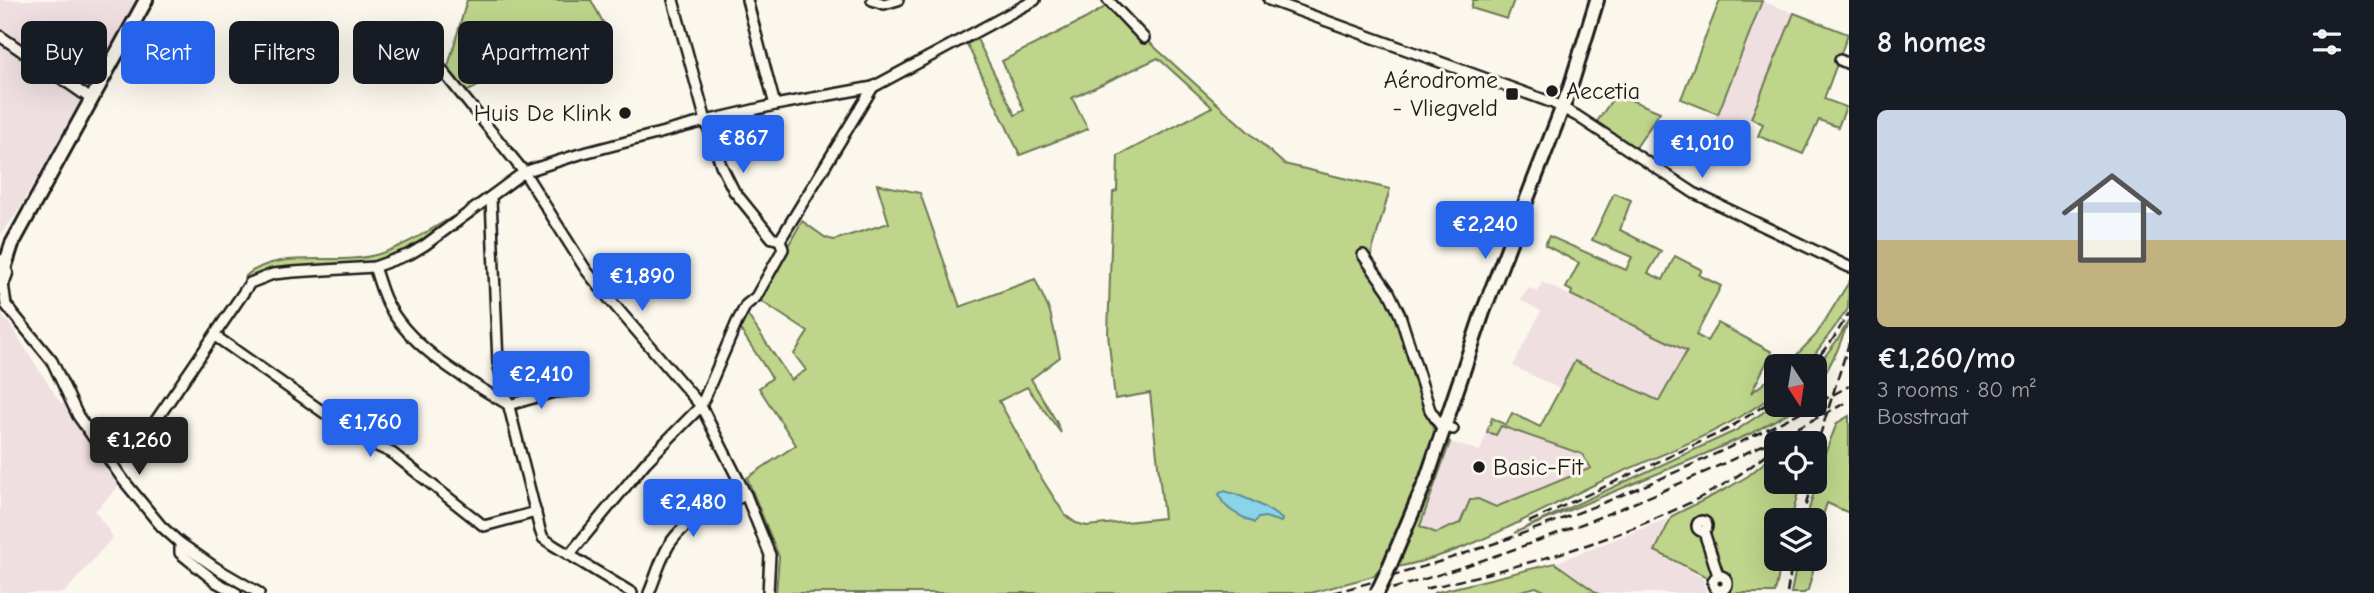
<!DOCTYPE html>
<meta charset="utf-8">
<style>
:root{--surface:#171b24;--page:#20242c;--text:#f1f3f6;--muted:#9ea1a6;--line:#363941;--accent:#2563eb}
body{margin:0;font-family:"Comic Neue",sans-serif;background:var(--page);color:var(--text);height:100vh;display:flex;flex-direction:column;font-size:26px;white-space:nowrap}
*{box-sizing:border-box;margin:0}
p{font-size:23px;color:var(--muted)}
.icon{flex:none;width:38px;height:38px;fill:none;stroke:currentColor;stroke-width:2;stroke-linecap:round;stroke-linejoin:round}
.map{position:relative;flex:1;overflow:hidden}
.drawer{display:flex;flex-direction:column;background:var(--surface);width:525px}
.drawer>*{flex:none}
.banner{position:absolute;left:21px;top:21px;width:665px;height:63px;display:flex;gap:14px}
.needle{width:46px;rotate:168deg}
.controls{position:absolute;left:1764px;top:354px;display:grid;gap:14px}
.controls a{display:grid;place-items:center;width:63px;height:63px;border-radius:10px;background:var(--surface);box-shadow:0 7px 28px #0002;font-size:35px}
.price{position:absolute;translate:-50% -60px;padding:0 16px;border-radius:7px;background:var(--accent);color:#fff;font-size:23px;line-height:46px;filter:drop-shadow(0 2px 4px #0008)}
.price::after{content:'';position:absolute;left:50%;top:42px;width:21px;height:16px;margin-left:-10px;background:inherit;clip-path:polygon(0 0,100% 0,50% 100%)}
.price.active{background:#222;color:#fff}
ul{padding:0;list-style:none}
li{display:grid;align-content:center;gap:14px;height:371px;padding:0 28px}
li+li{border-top:2px solid var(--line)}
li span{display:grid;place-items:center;height:217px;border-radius:10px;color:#555}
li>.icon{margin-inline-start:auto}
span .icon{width:126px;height:126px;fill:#fffc;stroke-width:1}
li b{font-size:30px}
h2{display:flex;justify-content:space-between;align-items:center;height:84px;padding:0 28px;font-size:30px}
.pill{padding:0 24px;border-radius:10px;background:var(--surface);box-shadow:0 7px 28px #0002;font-size:24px;line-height:63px}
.pill.active{background:var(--accent);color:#fff}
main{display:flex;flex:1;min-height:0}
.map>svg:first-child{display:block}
</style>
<main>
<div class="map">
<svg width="1849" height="593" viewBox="0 0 1849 593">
<rect width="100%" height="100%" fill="#fbf7ec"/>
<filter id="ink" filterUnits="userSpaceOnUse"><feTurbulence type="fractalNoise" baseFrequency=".0143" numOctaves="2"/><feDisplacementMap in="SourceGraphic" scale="14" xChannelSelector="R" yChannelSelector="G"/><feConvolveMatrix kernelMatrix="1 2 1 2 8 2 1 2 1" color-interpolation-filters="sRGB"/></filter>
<g filter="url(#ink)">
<g fill="#efdfe1">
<path d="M 0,0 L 138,0 L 17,213 L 0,235 Z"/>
<path d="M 1762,1 L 1794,13 L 1734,158 L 1704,145 Z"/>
<path d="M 1542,282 L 1687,351 L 1658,401 L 1575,361 L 1560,389 L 1513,366 L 1541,311 L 1520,300 L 1529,288 L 1538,292 Z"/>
<path d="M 0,314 L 9,323 L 61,404 L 65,403 L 119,486 L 95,511 L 113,537 L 64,593 L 0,593 Z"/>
<path d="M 1501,426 L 1582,454 L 1591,468 L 1496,507 L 1478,499 L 1460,523 L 1436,533 L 1420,526 L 1450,442 L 1480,451 L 1487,432 L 1495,435 Z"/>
<path d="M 1667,519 L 1655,552 L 1703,578 L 1705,590 L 1711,593 L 1598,593 L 1557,562 Z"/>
</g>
<g fill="#bed58b" stroke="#6d7854" stroke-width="2">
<path d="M 467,0 L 591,0 L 604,24 L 466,92 L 447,70 Z"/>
<path d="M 1473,0 L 1514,0 L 1507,19 L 1471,8 Z"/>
<path d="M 1720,0 L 1762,1 L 1718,114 L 1681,99 Z"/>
<path d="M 1110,4 L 1118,8 L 1149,42 L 1284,164 L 1390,189 L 1368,265 L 1398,316 L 1436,438 L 1450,442 L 1420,526 L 1436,533 L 1460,523 L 1470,500 L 1478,499 L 1496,507 L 1591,468 L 1582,454 L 1501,426 L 1496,435 L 1487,432 L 1492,418 L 1506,425 L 1512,413 L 1540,427 L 1575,361 L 1659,401 L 1687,351 L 1571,295 L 1572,291 L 1566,288 L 1579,263 L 1545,245 L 1549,236 L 1626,270 L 1632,257 L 1592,240 L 1614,193 L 1631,200 L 1620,230 L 1661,251 L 1648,273 L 1663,280 L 1675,256 L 1702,270 L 1699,275 L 1721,286 L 1696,335 L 1707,341 L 1718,323 L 1772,352 L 1751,393 L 1776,374 L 1776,393 C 1723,433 1660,454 1600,482 C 1530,515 1456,561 1378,570 L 1374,576 L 1311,593 L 776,593 L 779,557 L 747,478 L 796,445 L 759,388 L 772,378 L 740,329 L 747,314 L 791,380 L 806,370 L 794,354 L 808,332 L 758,299 L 802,221 L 826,238 L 834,240 L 889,223 L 877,184 L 920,193 L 960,307 L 1035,279 L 1050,312 L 1060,357 L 1031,379 L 1056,421 L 1061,433 L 1027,387 L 999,401 L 1042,479 L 1065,515 L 1076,523 L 1087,526 L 1164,518 L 1150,393 L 1115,399 L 1108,334 L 1113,192 L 1117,191 L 1118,156 L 1212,107 L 1158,58 L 1072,98 L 1088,129 L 1020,155 L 967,44 L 977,39 L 1015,115 L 1024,110 L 1002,61 L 1085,19 Z"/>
<path d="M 1794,13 L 1848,34 L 1824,99 L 1846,107 L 1838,127 L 1819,120 L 1803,154 L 1758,136 L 1763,124 L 1751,118 Z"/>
<path d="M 1616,94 L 1660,112 L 1635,149 L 1596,123 Z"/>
<path d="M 452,217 L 454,219 C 434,234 415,252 390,259 C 341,274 295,259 245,281 L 246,276 C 277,247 339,267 379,254 C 405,246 428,231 452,217 Z"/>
<path d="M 1849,282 L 1848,309 L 1806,366 L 1786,366 L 1816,335 Z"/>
<path d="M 1849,320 L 1837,351 L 1815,393 L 1815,369 L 1838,339 Z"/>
<path d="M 1776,404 L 1804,404 L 1752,433 L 1700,456 L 1514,533 L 1735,431 Z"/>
<path d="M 1849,416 L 1849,513 L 1827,503 L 1815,541 L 1815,520 L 1806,520 L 1824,456 L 1837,423 Z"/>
<path d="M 1776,453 L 1776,481 L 1801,481 L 1791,520 L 1776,520 L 1776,558 L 1782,558 L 1775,593 L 1713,593 L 1709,588 L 1709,578 L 1655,551 L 1672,516 L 1726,489 L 1748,476 Z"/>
<path d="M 1798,558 L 1810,558 L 1809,565 L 1814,567 L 1808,590 L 1804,593 L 1791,593 Z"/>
<path d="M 1555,563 L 1597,593 L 1548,593 L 1536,587 L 1514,593 L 1433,593 Z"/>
</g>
<path fill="#8ad4ea" stroke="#5e8a98" stroke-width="2" d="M 1224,491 C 1246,496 1264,506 1282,519 L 1281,522 L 1265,517 L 1258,518 L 1254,523 C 1240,515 1224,511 1219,494 Z"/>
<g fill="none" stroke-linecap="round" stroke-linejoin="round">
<g stroke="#1c1c1c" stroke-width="14">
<g id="street">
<path d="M 673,0 L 706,121 L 721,165 L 734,191 L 772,238 L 780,240"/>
<path d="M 747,0 L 775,105"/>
<path d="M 872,0 L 884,4 L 898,0"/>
<path d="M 1108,0 L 1144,38"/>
<path d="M 1269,0 L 1553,103 L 1577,116 L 1694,193 L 1849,267"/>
<path d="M 0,36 L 91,99"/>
<path d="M 1840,60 L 1849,64"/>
<path d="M 437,64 L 524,172 L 586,270 L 605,294 L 701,406 L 746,495 L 770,555 L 768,593"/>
<path d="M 491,199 L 498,363 L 540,530 L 543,538 L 553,545 L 632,593"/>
<path d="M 1363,255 L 1389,292 L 1400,315 L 1430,410 L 1440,425 L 1453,429"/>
<path d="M 374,267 C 379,280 382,296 390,308 C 413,349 469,382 509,405 L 554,392 L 569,391"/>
<path d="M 3,283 L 6,305 L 52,361 L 78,416 L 124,481 L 161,526 L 180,543 L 216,568 L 259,593"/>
<path d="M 215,336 L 333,419 L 344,422 L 370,443 L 392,453 L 484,526 L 536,512"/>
<path d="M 135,451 L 250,283 L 273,274 L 293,272 L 374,267 L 410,254 L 425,245 L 524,172 L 580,154 L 706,121 L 775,105 L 873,87 L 1035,0"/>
<circle cx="1702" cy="526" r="5"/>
<path d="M 1704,532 L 1718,575"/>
<path d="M 180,543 L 180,553 L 216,582 L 236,593"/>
<path d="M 569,555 L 646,462 L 701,406 L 737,322 L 746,305 L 756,297 L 783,249 L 780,240 L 873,87"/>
<circle cx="1720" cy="583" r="7"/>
<path d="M 649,593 C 656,577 661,556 671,542 C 688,517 720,507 746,495"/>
</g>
</g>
<g stroke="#1c1c1c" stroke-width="18">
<g id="secondary">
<path d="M 4,269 L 12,244 L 146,0"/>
<path d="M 1387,572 L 1427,478 L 1483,312 L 1570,88 L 1597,0"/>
</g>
</g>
<g stroke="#1c1c1c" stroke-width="19">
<path id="primary" d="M 0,262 L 5,273 L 0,287"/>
</g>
<use href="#street" stroke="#fbf7ec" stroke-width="9"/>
<use href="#secondary" stroke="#fbf7ec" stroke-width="12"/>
<use href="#primary" stroke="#fbf7ec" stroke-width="14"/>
<g stroke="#1c1c1c" stroke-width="2.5" stroke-dasharray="10 5" stroke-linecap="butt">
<path d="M 1811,366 L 1833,339 L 1849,313"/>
<path d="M 1815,451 L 1849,343"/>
<path d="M 1815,473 L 1824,443"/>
<path d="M 1802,520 L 1812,481"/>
<path d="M 1529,522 L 1726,430 L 1776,398"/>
<path d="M 1425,589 C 1510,568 1587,550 1668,513 C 1708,495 1744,475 1776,446"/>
<path d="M 1332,593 C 1512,545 1686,476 1849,386"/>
<path d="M 1378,593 C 1541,546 1699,481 1849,401"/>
<path d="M 1787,593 L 1793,558"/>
</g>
<g stroke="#1c1c1c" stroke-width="18" stroke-linecap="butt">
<path id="secondary-bridge" d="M 1377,593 L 1387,572"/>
</g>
<use href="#secondary-bridge" stroke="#fbf7ec" stroke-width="12"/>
</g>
</g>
<g fill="#1c1c1c" stroke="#fbf7ec" stroke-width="2.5">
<circle cx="1552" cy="91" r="7"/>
<rect x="1505" y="87" width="14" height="14" rx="3.5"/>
<circle cx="625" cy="113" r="7"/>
<circle cx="1479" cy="467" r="7"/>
</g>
<g text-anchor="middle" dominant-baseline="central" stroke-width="6" stroke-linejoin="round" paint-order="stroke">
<g font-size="24" fill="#1c1c1c" stroke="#fbf7ec" text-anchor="end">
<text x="1498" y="80">Aérodrome<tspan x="1498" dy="28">- Vliegveld</tspan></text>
<text x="1566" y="91" text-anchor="start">Aecetia</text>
<text x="611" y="113">Huis De Klink</text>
<text x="1493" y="467" text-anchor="start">Basic-Fit</text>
</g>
</g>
</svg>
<div class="controls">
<a><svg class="needle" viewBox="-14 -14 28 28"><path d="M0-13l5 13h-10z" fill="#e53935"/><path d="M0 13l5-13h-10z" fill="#9ea1a6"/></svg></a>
<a><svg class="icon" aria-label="locate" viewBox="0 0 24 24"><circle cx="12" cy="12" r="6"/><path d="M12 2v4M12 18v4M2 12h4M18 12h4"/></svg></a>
<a><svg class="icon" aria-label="layers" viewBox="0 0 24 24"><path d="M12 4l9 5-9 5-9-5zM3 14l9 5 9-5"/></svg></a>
</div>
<b class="price" style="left:743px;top:175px">€867</b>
<b class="price" style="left:1702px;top:180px">€1,010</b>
<b class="price" style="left:1485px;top:261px">€2,240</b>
<b class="price" style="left:642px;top:313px">€1,890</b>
<b class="price" style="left:541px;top:411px">€2,410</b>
<b class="price" style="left:370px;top:459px">€1,760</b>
<b class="price active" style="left:139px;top:477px">€1,260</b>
<b class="price" style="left:693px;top:539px">€2,480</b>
<div class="banner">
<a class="pill">Buy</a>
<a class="pill active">Rent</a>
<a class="pill">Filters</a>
<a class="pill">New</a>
<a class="pill">Apartment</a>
</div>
</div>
<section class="drawer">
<h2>8 homes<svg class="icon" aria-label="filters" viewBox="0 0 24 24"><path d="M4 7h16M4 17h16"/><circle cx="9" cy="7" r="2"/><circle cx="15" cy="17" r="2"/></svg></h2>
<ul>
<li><span style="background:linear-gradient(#c9d6e8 60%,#c2b280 0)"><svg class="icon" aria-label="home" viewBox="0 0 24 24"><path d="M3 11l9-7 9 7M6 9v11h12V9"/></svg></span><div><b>€1,260/mo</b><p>3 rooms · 80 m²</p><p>Bosstraat</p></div></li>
</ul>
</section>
</main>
